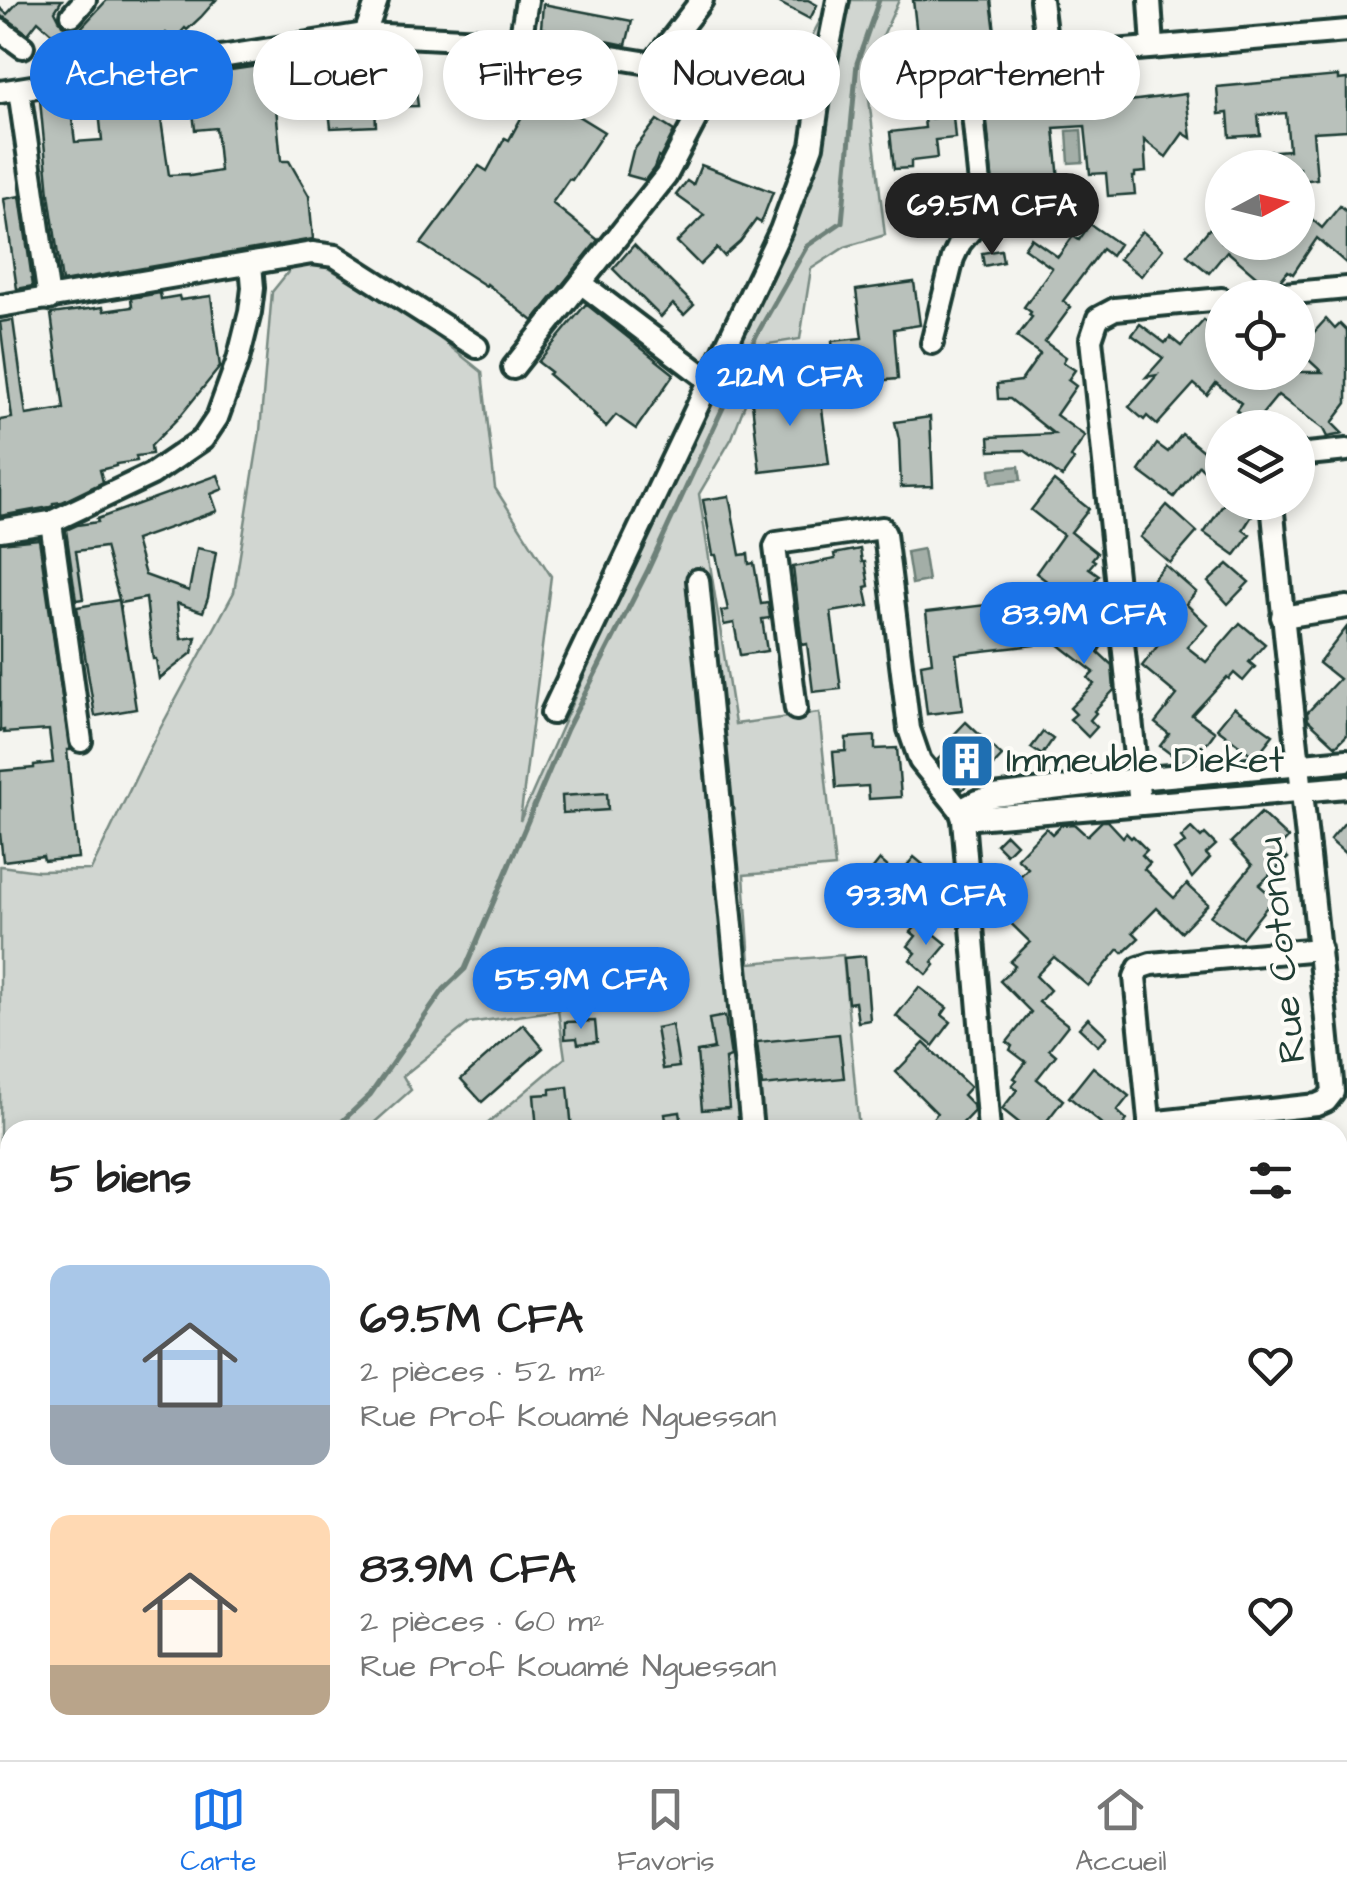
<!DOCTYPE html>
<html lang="fr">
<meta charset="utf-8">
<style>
:root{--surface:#fff;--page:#f6f6f6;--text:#222;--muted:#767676;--line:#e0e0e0;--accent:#1a73e8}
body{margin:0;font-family:"Architects Daughter",sans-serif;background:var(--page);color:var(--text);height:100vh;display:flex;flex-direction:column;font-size:38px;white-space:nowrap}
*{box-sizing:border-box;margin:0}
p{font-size:32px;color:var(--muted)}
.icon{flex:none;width:55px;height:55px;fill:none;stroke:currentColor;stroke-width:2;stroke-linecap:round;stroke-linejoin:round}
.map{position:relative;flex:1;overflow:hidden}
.sheet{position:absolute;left:0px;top:1120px;width:1348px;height:640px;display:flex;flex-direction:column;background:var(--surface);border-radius:30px 30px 0 0;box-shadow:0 5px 15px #0003}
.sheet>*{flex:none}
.hud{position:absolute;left:30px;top:30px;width:1288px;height:90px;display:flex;gap:20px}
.needle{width:65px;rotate:83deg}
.tools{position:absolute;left:1205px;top:150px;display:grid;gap:20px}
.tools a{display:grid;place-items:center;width:110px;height:110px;border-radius:50%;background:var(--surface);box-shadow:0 5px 15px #0003;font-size:50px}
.price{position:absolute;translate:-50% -85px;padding:0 22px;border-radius:35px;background:var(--accent);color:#fff;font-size:32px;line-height:65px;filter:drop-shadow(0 2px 5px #0008)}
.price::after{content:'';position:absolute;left:50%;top:60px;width:30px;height:22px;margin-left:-15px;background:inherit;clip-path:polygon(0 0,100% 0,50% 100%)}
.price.current{background:#222;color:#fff}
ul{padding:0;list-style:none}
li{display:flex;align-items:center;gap:30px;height:250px;padding:0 50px}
li span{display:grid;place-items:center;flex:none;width:280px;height:200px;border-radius:20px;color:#555}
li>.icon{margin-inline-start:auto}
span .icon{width:120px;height:120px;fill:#fffc;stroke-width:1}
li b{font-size:42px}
h2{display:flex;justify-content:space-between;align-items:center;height:120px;padding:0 50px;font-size:42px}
.pill{padding:0 35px;border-radius:45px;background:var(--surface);box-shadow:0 5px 15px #0003;font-size:35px;line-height:90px}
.pill.current{background:var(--accent);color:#fff}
.menu{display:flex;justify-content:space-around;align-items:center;height:140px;border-top:2px solid var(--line);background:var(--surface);font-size:28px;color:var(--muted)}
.menu a{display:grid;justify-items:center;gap:5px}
.menu .current{color:var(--accent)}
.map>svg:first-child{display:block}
</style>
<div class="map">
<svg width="1347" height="1760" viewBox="0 0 1347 1760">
<rect width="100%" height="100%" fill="#f4f4ef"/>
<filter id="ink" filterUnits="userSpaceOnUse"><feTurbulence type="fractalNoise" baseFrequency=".01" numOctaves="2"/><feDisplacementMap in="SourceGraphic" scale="20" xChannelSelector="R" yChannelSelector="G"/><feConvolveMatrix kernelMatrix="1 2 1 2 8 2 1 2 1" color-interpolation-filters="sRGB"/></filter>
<g filter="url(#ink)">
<path fill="#d1d6d1" stroke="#788a82" stroke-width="2.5" d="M 831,0 L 899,0 L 866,73 L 885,235 L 845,247 L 811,269 L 800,339 L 768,344 L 732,438 L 699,494 L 735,724 L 819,713 L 835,867 L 744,875 L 750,963 L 843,955 L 859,1130 L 480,1130 L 565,1058 L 558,1010 L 469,1023 L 403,1076 L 411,1090 L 366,1130 L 10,1130 L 10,1428 L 0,1428 L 0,866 L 38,871 L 91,870 L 154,740 L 234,592 L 260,431 L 272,292 L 293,266 L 322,264 L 423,325 L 482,372 L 495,488 L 551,576 L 520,821 L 799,190 L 813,34 Z"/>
<g fill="#a3aea7" stroke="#6e8179" stroke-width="2.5">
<path d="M 1081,130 L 1083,162 L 1069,163 L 1067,131 Z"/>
<path d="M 1019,466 L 1021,480 L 991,483 L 990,469 Z"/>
<path d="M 923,549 L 928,581 L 912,584 L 907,552 Z"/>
<path d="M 0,1358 L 10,1359 L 10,1409 L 0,1408 Z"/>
</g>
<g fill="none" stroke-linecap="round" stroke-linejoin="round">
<g stroke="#6e8179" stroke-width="5">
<path d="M 333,1130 L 370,1095 L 444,989 L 465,969 L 567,729 L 647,572 L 757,334 L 807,246 L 842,222 L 857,63 L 879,0"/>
<path d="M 1338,1561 L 1347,1560"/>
</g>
</g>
<g fill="#b9c1bb" stroke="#1f3d34" stroke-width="2.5">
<path d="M 20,0 L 62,0 L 55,11 L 62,25 L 68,28 L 58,39 L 38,21 L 28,34 L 8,19 L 0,16 L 0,8 L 7,14 Z"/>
<path d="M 107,0 L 216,0 L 201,17 L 187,30 L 185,28 L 174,40 L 166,33 L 155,46 L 148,41 L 135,56 L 119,42 L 109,54 L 81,28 Z"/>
<path d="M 774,0 L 808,0 L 817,5 L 810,19 Z"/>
<path d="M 913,0 L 991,0 L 995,32 L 969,35 L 970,50 L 919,54 Z"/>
<path d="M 543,4 L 632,21 L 626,45 L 541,28 Z"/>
<path d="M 392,56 L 393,59 L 412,57 L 418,106 L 375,107 L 376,126 L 331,128 L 324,65 L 377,64 L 376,58 Z"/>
<path d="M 272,64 L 281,161 L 289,161 L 309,196 L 313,239 L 62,282 L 49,194 L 40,100 L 69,96 L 75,142 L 102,140 L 97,92 L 156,85 L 169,175 L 189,174 L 190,176 L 220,171 L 216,128 L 195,130 L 189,76 Z"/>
<path d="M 1078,68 L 1080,85 L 1112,83 L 1113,103 L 1186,94 L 1191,138 L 1183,133 L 1166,157 L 1144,140 L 1146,172 L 1135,173 L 1135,177 L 1133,177 L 1135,194 L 1108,196 L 1106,173 L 1090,174 L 1085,126 L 1054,128 L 1061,201 L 995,208 L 985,100 L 1045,94 L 1043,71 Z"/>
<path d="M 1338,76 L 1338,80 L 1347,79 L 1347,130 L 1313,132 L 1317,179 L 1300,181 L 1299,168 L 1265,168 L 1263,152 L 1289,150 L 1286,113 L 1258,115 L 1260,135 L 1230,137 L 1228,113 L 1219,114 L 1217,87 Z"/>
<path d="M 886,82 L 906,83 L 907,94 L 887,96 Z"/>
<path d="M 539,92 L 604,132 L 572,180 L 569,179 L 552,203 L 598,240 L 533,321 L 487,284 L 486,286 L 421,244 L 479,166 L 487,171 L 505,138 L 509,140 L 526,109 L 528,111 Z"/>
<path d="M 953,116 L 955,138 L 935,140 L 937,158 L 911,161 L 911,168 L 894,169 L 890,132 L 925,128 L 924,119 Z"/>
<path d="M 657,120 L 674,131 L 660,158 L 658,157 L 654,168 L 645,180 L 627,175 L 633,151 Z"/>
<path d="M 701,165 L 773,192 L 761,223 L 756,220 L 740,242 L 724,256 L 717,248 L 700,265 L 677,242 L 704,215 L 676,195 L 687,181 L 693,185 Z"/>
<path d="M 20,196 L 33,286 L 17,289 L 4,199 Z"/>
<path d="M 1340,206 L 1347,212 L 1347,264 L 1317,238 L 1293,274 L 1288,271 L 1280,281 L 1263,282 L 1227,251 L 1209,273 L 1187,255 L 1210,228 L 1222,238 L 1222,242 L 1298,242 L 1298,207 L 1322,228 Z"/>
<path d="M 1090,224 L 1119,244 L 1111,256 L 1102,249 L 1063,301 L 1071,307 L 1045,342 L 1066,357 L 1063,362 L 1075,370 L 1068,380 L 1076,386 L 1056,415 L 1085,436 L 1071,457 L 1074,460 L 1062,477 L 1024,450 L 990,451 L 989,437 L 1054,434 L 1010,399 L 998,399 L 997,384 L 1021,381 L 1040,354 L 1017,337 L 1032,317 L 1029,315 L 1031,312 L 1024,307 L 1052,268 L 1024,248 L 1031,238 L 1058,257 L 1073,236 L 1079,240 Z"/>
<path d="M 1142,231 L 1163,249 L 1141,276 L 1119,259 Z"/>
<path d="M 634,245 L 694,305 L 684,315 L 673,304 L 661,317 L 613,269 Z"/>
<path d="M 1001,250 L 1003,262 L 984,266 L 982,253 Z"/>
<path d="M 914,282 L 920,325 L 894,329 L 898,379 L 836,384 L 832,341 L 862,338 L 856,290 Z"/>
<path d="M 160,293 L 161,299 L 179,296 L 180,300 L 211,296 L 220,367 L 181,415 L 151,446 L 152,454 L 136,456 L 137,461 L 116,464 L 116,466 L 100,470 L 103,482 L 62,502 L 53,503 L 53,506 L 50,507 L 0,516 L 0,420 L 12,418 L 0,322 L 13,320 L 26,415 L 64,409 L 51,314 L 103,307 L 104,311 L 132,307 L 131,298 Z"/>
<path d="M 586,304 L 674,374 L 636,429 L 616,415 L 606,427 L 594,416 L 596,415 L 548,374 L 551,372 L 538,362 Z"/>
<path d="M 1326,319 L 1335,329 L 1340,324 L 1347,331 L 1347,403 L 1332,423 L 1343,434 L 1327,437 L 1323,429 L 1278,395 L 1254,424 L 1236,410 L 1241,403 L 1216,383 L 1207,395 L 1194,384 L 1157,425 L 1147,416 L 1144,420 L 1129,407 L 1157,375 L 1146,377 L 1163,358 L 1132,335 L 1140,324 L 1165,343 L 1170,337 L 1181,346 L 1204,320 L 1210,325 L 1214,321 L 1222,328 L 1222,372 L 1322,372 L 1298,350 Z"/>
<path d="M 819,385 L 829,464 L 760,472 L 751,394 Z"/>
<path d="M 930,417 L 933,486 L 901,487 L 899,440 L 895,422 Z"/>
<path d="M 1182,434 L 1208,455 L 1222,437 L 1222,477 L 1208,465 L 1204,470 L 1199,465 L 1174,497 L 1139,471 L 1157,444 L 1168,452 Z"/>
<path d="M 218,475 L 223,489 L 211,494 L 217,511 L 135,540 L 145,575 L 189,591 L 197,548 L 216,552 L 208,598 L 203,612 L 177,603 L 181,639 L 196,637 L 192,653 L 159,679 L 156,659 L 153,659 L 146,598 L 120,603 L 105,547 L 76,551 L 83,599 L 76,600 L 66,530 L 77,525 L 98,522 L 97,519 Z"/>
<path d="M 1054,481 L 1089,509 L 1071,532 L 1097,553 L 1092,559 L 1095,561 L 1089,568 L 1099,575 L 1077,604 L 1036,573 L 1063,535 L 1031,510 Z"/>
<path d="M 729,496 L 740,555 L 748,554 L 749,564 L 754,563 L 761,604 L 768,603 L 770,618 L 762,619 L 767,651 L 740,655 L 734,623 L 724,625 L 721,611 L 728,610 L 716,555 L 713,555 L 703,500 Z"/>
<path d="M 1225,502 L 1236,502 L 1253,514 L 1243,530 L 1250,535 L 1235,555 L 1204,533 Z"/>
<path d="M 1167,505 L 1197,532 L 1170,563 L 1140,537 Z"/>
<path d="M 39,539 L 70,750 L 67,750 L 78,858 L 44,861 L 43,856 L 3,861 L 0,833 L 0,771 L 34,768 L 34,765 L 53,763 L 49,730 L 4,733 L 4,730 L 0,731 L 0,543 Z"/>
<path d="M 860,549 L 862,562 L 865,562 L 869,586 L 865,587 L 869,606 L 831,612 L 841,689 L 813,692 L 807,644 L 802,645 L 793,567 L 835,559 L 834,554 Z"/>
<path d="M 1228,564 L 1249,582 L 1228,604 L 1208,582 Z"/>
<path d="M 1165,565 L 1196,592 L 1186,604 L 1208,625 L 1187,647 L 1206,662 L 1240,623 L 1265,644 L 1249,662 L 1255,667 L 1243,681 L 1234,673 L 1229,679 L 1227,677 L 1192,715 L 1215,732 L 1195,760 L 1180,761 L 1160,746 L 1169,734 L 1155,723 L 1177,695 L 1142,666 L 1173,626 L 1149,605 L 1144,610 L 1134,600 Z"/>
<path d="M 119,600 L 136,709 L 95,716 L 77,607 Z"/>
<path d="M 1029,600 L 1035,645 L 956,654 L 963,710 L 927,714 L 921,664 L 932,662 L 926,612 Z"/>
<path d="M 1063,608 L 1085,626 L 1081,631 L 1101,647 L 1098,652 L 1112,665 L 1114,690 L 1094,711 L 1096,713 L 1090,720 L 1097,727 L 1088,737 L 1070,719 L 1076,714 L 1070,708 L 1094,684 L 1088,678 L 1094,672 L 1044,633 Z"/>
<path d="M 1347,627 L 1347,735 L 1336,746 L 1308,720 L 1307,713 L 1339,679 L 1319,663 Z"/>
<path d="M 1234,707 L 1273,735 L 1258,754 L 1252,755 L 1217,728 Z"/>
<path d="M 966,722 L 1002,756 L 981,778 L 977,775 L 962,790 L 937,760 L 951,747 L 946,743 Z"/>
<path d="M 1043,732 L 1053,739 L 1042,755 L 1031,748 Z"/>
<path d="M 875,736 L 875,749 L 897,748 L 901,797 L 869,799 L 868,786 L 836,788 L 833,752 L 846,751 L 846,738 Z"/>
<path d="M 607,793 L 608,810 L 563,813 L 562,796 Z"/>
<path d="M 1261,813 L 1288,838 L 1278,848 L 1288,858 L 1259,885 L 1274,898 L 1242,938 L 1210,916 L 1252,865 L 1231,842 Z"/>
<path d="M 1347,820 L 1347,855 L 1330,840 Z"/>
<path d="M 1102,821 L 1108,821 L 1123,837 L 1126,833 L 1131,838 L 1133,836 L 1147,850 L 1142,855 L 1150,863 L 1144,869 L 1174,898 L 1187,884 L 1208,904 L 1181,932 L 1157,908 L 1133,932 L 1139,938 L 1123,953 L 1119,949 L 1088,986 L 1054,957 L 1036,976 L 1050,990 L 1039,1002 L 1068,1025 L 1049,1049 L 1056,1055 L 1037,1079 L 1063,1100 L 1046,1122 L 1056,1130 L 1028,1130 L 1002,1109 L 1017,1090 L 1012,1086 L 1017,1080 L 1014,1078 L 1026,1062 L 1010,1050 L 1012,1046 L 1007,1042 L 1031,1012 L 1000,981 L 1015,966 L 1010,962 L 1030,942 L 996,909 L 1004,901 L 1000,897 L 1028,868 L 1017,858 L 1046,828 L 1052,834 L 1061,825 L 1074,824 L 1087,836 Z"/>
<path d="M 1191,828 L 1201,838 L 1205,834 L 1216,845 L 1206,854 L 1210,858 L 1192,878 L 1174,850 L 1185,843 L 1181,838 Z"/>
<path d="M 1006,834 L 1016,844 L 1006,854 L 996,844 Z"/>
<path d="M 914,857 L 939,878 L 925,895 L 929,898 L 920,908 L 903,895 L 900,899 L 888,888 L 890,885 L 872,870 L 880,860 L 898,876 Z"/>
<path d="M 920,922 L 947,944 L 932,962 L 935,965 L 927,975 L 910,960 L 916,953 L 908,946 L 916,936 L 911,932 Z"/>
<path d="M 865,956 L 870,1020 L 858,1022 L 855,1002 L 848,1003 L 844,958 Z"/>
<path d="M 919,987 L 947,1008 L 942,1015 L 951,1022 L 933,1046 L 896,1016 Z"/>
<path d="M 725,1016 L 731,1057 L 725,1059 L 729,1108 L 702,1110 L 697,1052 L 714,1049 L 709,1019 Z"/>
<path d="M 1088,1018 L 1107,1036 L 1098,1046 L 1079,1028 Z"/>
<path d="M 595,1021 L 597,1042 L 578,1044 L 577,1038 L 565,1039 L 565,1022 Z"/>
<path d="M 523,1024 L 543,1048 L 482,1102 L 461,1079 Z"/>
<path d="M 672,1025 L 679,1067 L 663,1069 L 656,1028 Z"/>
<path d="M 839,1034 L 844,1078 L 762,1086 L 757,1042 Z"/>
<path d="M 924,1043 L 970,1087 L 963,1095 L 973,1105 L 974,1111 L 956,1130 L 924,1130 L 937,1113 L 896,1072 Z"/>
<path d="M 1093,1067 L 1129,1096 L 1117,1111 L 1127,1120 L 1119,1130 L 1109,1130 L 1069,1097 Z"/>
<path d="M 568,1087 L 572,1130 L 537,1130 L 534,1095 L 550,1094 L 550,1089 Z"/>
<path d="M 680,1112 L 682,1125 L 667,1127 L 665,1114 Z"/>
</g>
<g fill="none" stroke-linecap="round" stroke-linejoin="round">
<g stroke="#1f3d34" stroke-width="28">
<g id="minor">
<path d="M 1041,0 L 1048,57"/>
<path d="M 1150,0 L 1153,47"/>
<path d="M 72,15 L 85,0"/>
<path d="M 0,30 L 23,47"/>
<path d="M 365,34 L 377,0"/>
<path d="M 520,42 L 527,0"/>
<path d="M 653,63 L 702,0"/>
<path d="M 893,70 L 1347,31"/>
<path d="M 19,90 L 49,299"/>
<path d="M 0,92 L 365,34 L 520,42 L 820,91"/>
<path d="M 581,283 L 710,381"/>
<path d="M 1241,298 L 1347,288"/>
<path d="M 0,306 L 312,253 L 335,256 L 477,347"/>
<path d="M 932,343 L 953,258 L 960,243 L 977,223 L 982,205 L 968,63"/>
<path d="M 513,368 L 666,176 L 719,74"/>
<path d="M 1298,455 L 1347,450"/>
<path d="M 51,522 L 81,741"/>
<path d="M 0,530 L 51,522 L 152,474 L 203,439 L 217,418 L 238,360 L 250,312 L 253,288 L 251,264"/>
<path d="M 698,580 L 752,1130"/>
<path d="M 1282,617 L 1347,607"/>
<path d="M 796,709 L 775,547 L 777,543 L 882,528 L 885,534 L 909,729 L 920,761 L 960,810"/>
<path d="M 552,713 L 781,230 L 812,146 L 820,91 L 838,0"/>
<path d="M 1140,804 L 1091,339 L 1098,318 L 1115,309 L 1222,299"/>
<path d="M 963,819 L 1347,787"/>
<path d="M 1149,1123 L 1317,1105 L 1326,1101 L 1333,1092 C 1315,895 1290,699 1272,502"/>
<path d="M 989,1130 L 963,819 L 960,810 L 977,801 L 994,796 L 1136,779 L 1347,760"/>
<path d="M 1150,1130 L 1135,977 L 1139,968 L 1151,964 L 1320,949"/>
<path d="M 1338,1263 L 1347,1263"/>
<path d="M 1338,1441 L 1347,1441"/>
<path d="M 0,1551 L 10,1550"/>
<path d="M 1338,1714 L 1347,1713"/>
<path d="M 1069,1750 L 1070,1760"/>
<path d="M 0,1755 L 56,1750"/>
<path d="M 840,1760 L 948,1750"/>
</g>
</g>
<use href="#minor" stroke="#fdfcf7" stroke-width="20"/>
</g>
</g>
<defs>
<g id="building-square" transform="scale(2.875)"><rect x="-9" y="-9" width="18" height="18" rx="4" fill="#1f6fb2" stroke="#fdfcf7"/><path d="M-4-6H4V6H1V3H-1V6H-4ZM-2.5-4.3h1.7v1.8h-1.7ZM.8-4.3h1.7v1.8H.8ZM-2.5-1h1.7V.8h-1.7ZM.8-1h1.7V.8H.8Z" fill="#fff"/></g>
</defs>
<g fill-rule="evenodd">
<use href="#building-square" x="967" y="761"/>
</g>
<g text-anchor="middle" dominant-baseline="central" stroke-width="8" stroke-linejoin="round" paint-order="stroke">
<g font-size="38" fill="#1f3d34" stroke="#fdfcf7" text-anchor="start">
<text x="1006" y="761">Immeuble Dieket</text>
</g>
<g font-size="38" fill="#1f3d34" stroke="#fdfcf7">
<text transform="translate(1282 950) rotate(-96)">Rue Cotonou</text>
</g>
</g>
</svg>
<div class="tools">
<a><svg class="needle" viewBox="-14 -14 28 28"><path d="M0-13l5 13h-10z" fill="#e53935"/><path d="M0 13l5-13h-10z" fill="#767676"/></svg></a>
<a><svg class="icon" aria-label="locate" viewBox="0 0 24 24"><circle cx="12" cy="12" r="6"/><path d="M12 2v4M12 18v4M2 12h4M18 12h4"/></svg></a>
<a><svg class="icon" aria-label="layers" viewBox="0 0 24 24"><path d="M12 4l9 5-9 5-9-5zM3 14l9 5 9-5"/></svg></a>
</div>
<b class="price current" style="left:992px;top:258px">69.5M CFA</b>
<b class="price" style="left:790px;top:429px">212M CFA</b>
<b class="price" style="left:1084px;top:667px">83.9M CFA</b>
<b class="price" style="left:926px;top:948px">93.3M CFA</b>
<b class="price" style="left:581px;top:1032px">55.9M CFA</b>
<div class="hud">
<a class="pill current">Acheter</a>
<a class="pill">Louer</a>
<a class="pill">Filtres</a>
<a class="pill">Nouveau</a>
<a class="pill">Appartement</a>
</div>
<section class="sheet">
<h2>5 biens<svg class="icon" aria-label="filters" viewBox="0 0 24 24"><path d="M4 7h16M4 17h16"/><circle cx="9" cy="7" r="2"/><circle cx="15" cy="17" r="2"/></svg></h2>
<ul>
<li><span style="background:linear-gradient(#a9c7e8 70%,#9aa5b1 0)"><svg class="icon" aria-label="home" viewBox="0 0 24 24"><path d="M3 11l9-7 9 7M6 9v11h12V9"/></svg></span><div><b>69.5M CFA</b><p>2 pièces · 52 m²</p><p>Rue Prof Kouamé Nguessan</p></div><svg class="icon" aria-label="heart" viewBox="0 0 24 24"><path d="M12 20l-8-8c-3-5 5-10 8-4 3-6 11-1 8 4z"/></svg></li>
<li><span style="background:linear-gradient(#ffd9b3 75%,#b9a48a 0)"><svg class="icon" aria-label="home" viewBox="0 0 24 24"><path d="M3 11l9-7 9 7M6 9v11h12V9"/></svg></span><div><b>83.9M CFA</b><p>2 pièces · 60 m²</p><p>Rue Prof Kouamé Nguessan</p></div><svg class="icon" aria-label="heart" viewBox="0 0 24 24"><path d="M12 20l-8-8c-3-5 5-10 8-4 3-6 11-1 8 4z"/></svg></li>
</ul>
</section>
</div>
<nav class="menu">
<a class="current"><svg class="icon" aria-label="map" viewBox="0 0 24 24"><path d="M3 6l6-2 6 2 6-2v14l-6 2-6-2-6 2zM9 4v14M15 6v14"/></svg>Carte</a>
<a><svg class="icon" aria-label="saved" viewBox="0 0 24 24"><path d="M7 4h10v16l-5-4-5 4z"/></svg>Favoris</a>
<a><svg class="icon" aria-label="home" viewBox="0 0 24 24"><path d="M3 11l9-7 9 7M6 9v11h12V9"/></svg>Accueil</a>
</nav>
